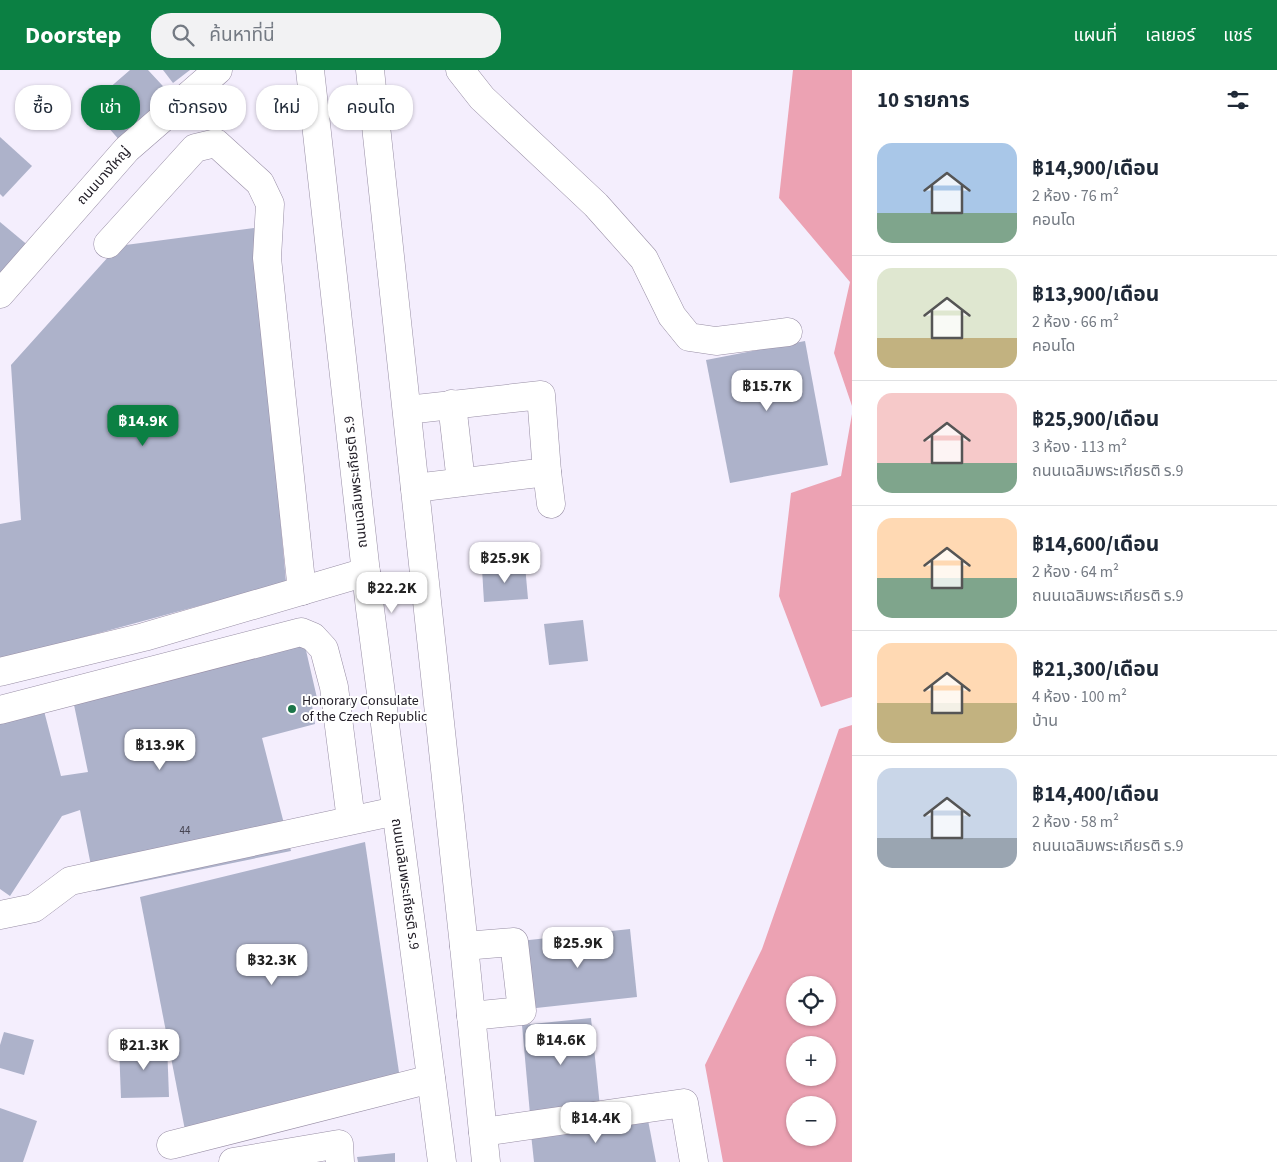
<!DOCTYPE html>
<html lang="th">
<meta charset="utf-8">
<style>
:root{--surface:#fff;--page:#f2f2f3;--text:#1f2937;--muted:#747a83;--line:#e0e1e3;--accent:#0b8043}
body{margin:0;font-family:"Source Sans 3","Noto Sans Thai",sans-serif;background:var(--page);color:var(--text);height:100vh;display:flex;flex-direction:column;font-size:19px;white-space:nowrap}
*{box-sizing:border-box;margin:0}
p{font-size:16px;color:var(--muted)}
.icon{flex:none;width:28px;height:28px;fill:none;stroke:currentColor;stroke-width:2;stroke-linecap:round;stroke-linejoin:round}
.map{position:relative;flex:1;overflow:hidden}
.side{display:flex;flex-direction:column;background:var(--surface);width:425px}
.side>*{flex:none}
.top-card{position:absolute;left:15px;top:15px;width:475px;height:45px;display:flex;gap:10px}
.fabs{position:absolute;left:786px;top:906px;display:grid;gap:10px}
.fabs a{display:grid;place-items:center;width:50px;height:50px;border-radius:50%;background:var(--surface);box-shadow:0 1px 4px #0004;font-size:25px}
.price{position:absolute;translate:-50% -42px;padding:0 11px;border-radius:10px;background:#fff;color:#222;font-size:16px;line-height:32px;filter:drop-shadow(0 1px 2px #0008)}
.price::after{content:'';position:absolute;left:50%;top:30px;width:15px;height:11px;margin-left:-8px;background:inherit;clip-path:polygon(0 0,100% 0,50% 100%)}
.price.on{background:var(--accent);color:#fff}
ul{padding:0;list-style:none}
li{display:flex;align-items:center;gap:15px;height:125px;padding:0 25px}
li+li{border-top:1px solid var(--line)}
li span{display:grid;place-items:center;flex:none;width:140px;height:100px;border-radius:15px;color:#555}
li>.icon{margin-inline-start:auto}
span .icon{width:60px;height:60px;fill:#fffc;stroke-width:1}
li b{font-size:21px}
h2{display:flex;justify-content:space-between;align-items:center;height:60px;padding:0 25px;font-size:21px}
.pill{padding:0 18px;border-radius:20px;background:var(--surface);box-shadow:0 1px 4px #0004;font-size:18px;line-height:45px}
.pill.on{background:var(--accent);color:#fff}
header{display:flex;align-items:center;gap:30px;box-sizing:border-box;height:70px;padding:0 25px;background:var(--accent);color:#fff}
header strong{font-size:24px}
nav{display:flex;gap:28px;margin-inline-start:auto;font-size:18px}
.search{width:350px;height:45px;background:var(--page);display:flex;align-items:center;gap:12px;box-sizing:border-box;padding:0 18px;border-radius:20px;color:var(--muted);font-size:19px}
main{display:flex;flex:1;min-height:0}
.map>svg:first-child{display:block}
</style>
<header>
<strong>Doorstep</strong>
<div class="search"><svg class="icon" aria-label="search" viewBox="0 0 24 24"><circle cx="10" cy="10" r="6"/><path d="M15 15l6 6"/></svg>ค้นหาที่นี่</div>
<nav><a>แผนที่</a><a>เลเยอร์</a><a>แชร์</a></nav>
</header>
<main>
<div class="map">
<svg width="852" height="1092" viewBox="0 0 852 1092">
<rect width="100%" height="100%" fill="#f4eefd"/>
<g fill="#eca2b3" fill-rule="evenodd">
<path d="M 793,0 L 852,0 L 852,336 L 834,283 L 850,212 L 779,128 Z"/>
<path d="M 852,344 L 852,627 L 821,637 L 779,526 L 791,423 L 841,406 Z"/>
<path d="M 852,655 L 852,1092 L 723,1092 L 705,995 L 762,879 L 839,659 ZM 795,915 L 828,915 L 828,948 L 795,948 ZM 795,975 L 828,975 L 828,1008 L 795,1008 ZM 795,1035 L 828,1035 L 828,1068 L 795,1068 Z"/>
</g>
<g fill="#adb2ca">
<path d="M 130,0 L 148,0 L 174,28 L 122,73 L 98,46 L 109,36 L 100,26 Z"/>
<path d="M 163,0 L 190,0 L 173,13 Z"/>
<path d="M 0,67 L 32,96 L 3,127 L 0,124 Z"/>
<path d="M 0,152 L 30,177 L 0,213 Z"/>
<path d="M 254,158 L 286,512 L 0,590 L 0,454 L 21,450 L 11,295 L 118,176 Z"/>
<path d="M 805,271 L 828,395 L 730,413 L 706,290 Z"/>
<path d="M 525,495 L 528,529 L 484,532 L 482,499 Z"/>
<path d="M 583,550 L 588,591 L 549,595 L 544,554 Z"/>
<path d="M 296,570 L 305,576 L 317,628 L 311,629 L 315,654 L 262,668 L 291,781 L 96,821 L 80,740 L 62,746 L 10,826 L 0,819 L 0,647 L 43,637 L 61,706 L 88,702 L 73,630 Z"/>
<path d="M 365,772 L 400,1009 L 185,1060 L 140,827 Z"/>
<path d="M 630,859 L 637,927 L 527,939 L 520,871 Z"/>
<path d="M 591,948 L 600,1037 L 530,1044 L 522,955 Z"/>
<path d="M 4,962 L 34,970 L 24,1005 L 0,998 L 0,975 Z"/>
<path d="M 167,974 L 169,1027 L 121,1028 L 119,976 Z"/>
<path d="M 0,1038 L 37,1051 L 23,1092 L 0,1092 Z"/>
<path d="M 648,1050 L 656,1092 L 534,1092 L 531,1064 Z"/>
<path d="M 395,1083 L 395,1092 L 358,1092 L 357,1087 Z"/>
</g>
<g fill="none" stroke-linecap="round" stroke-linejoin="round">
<g stroke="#988ea5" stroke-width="29">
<g id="minor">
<path d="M 460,0 L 482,28 L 596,135 L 644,189 L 672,246 L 689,267 L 716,271 L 788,262"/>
<path d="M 108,174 L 195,78 L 216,73 L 260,113 L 270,134 L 267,188 L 302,521"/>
<path d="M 0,224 L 127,79 L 218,0"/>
<path d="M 452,334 L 461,412"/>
<path d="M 407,340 L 541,325 L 547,402 L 415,418"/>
<path d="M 547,402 L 551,434"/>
<path d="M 0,602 L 144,567 L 366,502"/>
<path d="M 0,640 L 301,562 L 313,567 L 324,579 L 334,617 L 351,750"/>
<path d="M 0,845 L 34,838 L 70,811 L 396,741"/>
<path d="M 464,876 L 514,872 L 522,941 L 471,946"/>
<path d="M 483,1062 L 684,1033 L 694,1092"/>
<path d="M 171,1075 L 431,1009"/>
<path d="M 233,1092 L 339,1074 L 340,1092"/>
</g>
</g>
<g stroke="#988ea5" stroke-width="29">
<g id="major">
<path d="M 310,0 L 370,539 L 442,1092"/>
<path d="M 370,0 L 464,876 L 486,1092"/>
</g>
</g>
<use href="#minor" stroke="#fff" stroke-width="28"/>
<use href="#major" stroke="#fff" stroke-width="28"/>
</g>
<circle fill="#1c7549" stroke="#fff" stroke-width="2" cx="292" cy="639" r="5"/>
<g text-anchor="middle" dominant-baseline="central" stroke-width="4" stroke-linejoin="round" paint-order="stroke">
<g font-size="11" fill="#464451">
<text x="185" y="760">44</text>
</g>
<g font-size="14" fill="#242029" stroke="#fff">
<text transform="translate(104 106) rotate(-48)">ถนนบางใหญ่</text>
<text transform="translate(356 412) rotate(-96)">ถนนเฉลิมพระเกียรติ ร.9</text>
<text transform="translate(405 814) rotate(82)">ถนนเฉลิมพระเกียรติ ร.9</text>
</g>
<g font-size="14" fill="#242029" stroke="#fff" text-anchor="start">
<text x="302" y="631">Honorary Consulate<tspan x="302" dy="16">of the Czech Republic</tspan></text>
</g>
</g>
</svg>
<div class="fabs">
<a><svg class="icon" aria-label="locate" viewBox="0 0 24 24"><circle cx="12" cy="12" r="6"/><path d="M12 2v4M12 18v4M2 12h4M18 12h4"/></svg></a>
<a>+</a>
<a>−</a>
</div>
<b class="price" style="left:767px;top:342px">฿15.7K</b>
<b class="price on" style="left:143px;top:377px">฿14.9K</b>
<b class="price" style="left:505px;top:514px">฿25.9K</b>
<b class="price" style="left:392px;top:544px">฿22.2K</b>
<b class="price" style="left:160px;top:701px">฿13.9K</b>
<b class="price" style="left:578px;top:899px">฿25.9K</b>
<b class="price" style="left:272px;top:916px">฿32.3K</b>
<b class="price" style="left:561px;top:996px">฿14.6K</b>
<b class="price" style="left:144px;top:1001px">฿21.3K</b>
<b class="price" style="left:596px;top:1074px">฿14.4K</b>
<div class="top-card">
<a class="pill">ซื้อ</a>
<a class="pill on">เช่า</a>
<a class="pill">ตัวกรอง</a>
<a class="pill">ใหม่</a>
<a class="pill">คอนโด</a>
</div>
</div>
<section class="side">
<h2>10 รายการ<svg class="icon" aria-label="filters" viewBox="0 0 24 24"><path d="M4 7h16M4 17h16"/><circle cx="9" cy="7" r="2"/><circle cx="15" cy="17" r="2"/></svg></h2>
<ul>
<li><span style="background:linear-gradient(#a9c7e8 70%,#7fa58c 0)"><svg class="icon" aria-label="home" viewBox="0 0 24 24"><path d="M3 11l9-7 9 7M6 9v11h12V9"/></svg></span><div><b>฿14,900/เดือน</b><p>2 ห้อง · 76 m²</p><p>คอนโด</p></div></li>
<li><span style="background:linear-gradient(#dfe7d0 70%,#c2b280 0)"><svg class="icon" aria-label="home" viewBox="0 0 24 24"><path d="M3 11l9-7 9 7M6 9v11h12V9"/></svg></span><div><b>฿13,900/เดือน</b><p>2 ห้อง · 66 m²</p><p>คอนโด</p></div></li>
<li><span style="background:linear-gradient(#f6c9c9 70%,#7fa58c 0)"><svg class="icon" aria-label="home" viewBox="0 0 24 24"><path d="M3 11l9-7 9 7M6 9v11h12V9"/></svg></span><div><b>฿25,900/เดือน</b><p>3 ห้อง · 113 m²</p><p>ถนนเฉลิมพระเกียรติ ร.9</p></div></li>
<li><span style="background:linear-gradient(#ffd9b3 60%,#7fa58c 0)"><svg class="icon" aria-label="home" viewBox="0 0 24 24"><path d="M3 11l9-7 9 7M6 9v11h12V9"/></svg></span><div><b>฿14,600/เดือน</b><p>2 ห้อง · 64 m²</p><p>ถนนเฉลิมพระเกียรติ ร.9</p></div></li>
<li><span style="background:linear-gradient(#ffd9b3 60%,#c2b280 0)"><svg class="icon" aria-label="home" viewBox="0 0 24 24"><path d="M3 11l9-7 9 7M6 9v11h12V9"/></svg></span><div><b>฿21,300/เดือน</b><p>4 ห้อง · 100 m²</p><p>บ้าน</p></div></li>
<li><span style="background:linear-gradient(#c9d6e8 70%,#9aa5b1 0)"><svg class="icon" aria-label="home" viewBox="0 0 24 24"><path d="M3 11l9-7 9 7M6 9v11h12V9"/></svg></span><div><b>฿14,400/เดือน</b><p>2 ห้อง · 58 m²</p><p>ถนนเฉลิมพระเกียรติ ร.9</p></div></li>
</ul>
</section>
</main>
